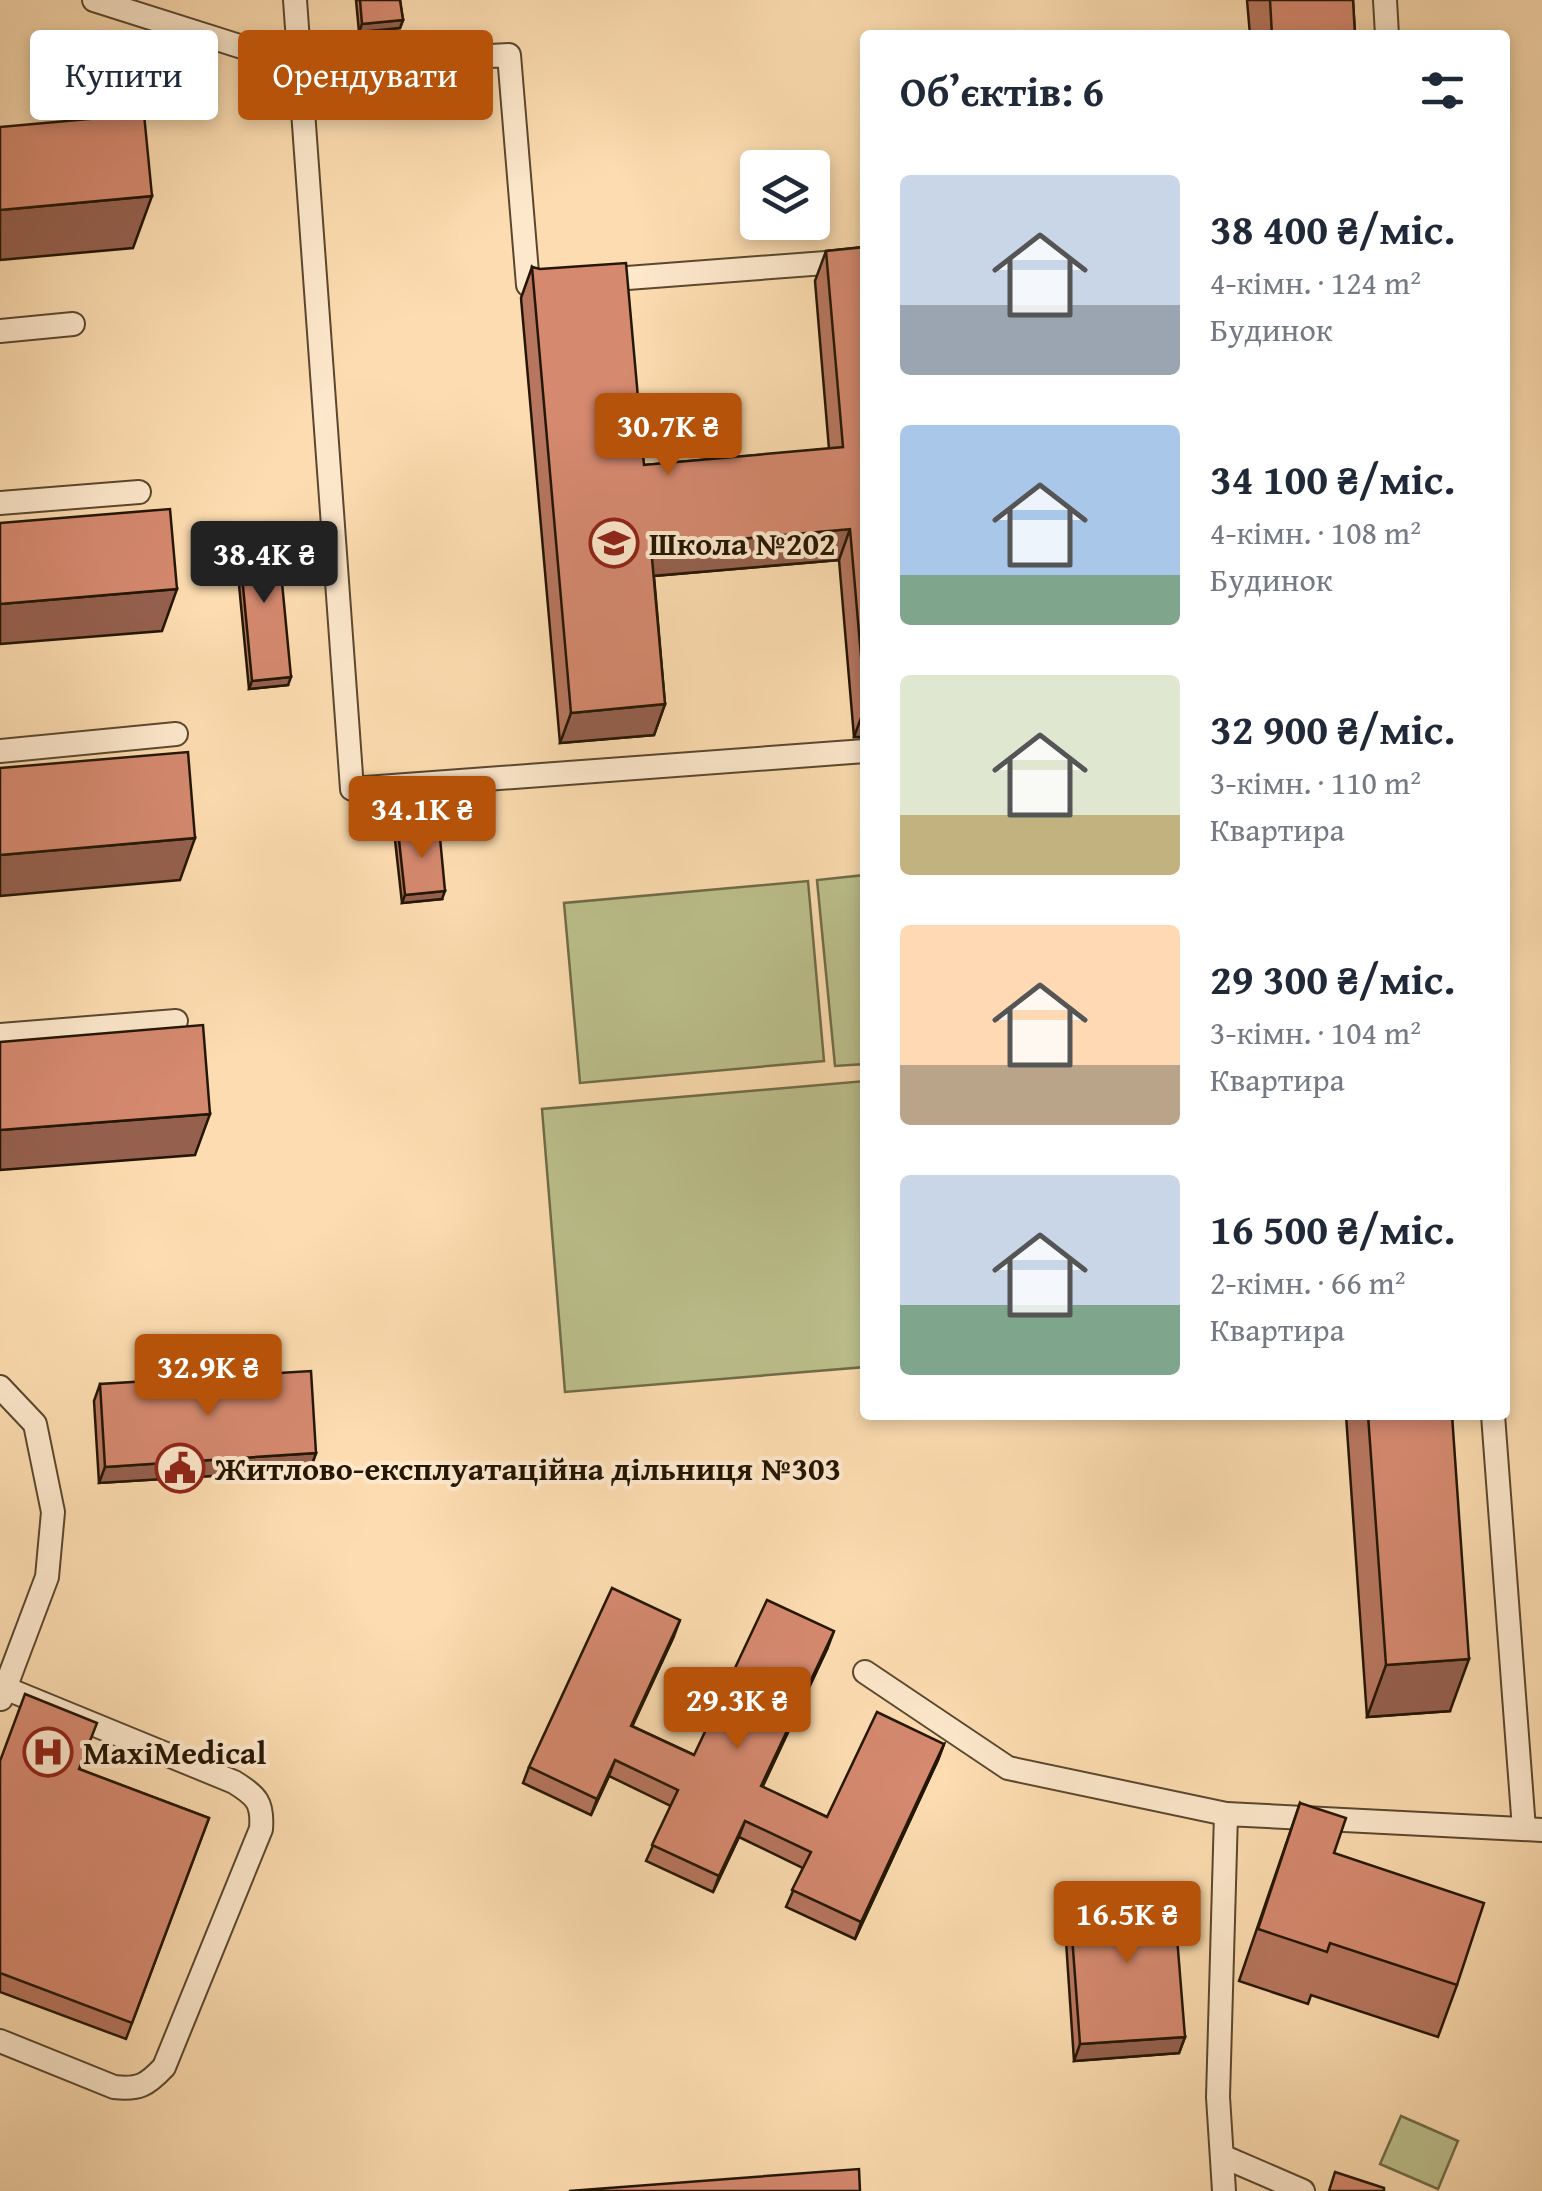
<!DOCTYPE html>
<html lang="uk">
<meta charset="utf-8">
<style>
:root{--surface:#fff;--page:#f2f2f3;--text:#1f2937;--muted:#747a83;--accent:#b45309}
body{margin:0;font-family:"Gentium Book Plus",serif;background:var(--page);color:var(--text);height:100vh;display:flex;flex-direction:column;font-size:38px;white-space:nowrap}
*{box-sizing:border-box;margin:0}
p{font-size:32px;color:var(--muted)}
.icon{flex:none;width:55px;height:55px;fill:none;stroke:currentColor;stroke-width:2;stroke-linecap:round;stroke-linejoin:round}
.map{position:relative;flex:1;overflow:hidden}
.side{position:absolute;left:860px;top:30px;width:650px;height:1390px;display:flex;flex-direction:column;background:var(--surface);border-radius:10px;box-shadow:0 5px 15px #0003}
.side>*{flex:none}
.banner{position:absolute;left:30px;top:30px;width:680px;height:90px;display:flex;gap:20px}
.fabs{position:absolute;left:740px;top:150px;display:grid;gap:20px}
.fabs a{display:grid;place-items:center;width:90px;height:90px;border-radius:10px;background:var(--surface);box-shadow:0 5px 15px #0003;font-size:50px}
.price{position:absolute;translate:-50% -85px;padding:0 22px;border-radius:10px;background:var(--accent);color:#fff;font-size:32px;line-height:65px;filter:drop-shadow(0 2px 5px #0008)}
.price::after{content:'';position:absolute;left:50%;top:60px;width:30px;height:22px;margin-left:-15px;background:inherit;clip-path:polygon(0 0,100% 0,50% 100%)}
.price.current{background:#222;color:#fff}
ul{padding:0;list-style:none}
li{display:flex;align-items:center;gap:30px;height:250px;padding:0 40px}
li span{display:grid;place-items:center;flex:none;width:280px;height:200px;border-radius:10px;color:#555}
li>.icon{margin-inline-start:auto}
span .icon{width:120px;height:120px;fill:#fffc;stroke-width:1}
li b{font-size:42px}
h2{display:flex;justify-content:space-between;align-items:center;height:120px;padding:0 40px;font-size:42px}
.pill{padding:0 35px;border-radius:10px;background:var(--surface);box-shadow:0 5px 15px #0003;font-size:35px;line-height:90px}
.pill.current{background:var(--accent);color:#fff}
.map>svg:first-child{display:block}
</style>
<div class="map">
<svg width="1542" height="2191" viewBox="0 0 1542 2191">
<rect width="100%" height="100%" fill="#fcdcb0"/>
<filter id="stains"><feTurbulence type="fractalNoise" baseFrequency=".002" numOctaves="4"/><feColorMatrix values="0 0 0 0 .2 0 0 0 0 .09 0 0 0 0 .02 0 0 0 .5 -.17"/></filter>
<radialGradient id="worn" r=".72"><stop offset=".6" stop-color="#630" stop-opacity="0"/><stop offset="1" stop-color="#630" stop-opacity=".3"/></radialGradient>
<g fill="#bcc18d" stroke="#706c48" stroke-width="2.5">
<path d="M 865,875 L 865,1064 L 835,1066 L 817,880 Z"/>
<path d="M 808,881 L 824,1061 L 580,1083 L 564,903 Z"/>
<path d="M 865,1081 L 865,1367 L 565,1392 L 542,1109 Z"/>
<path d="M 1401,2116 L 1458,2141 L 1438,2189 L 1380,2164 Z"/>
</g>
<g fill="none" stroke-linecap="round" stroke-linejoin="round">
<g stroke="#5a482e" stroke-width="26">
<g id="lane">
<path d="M 94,0 L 261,53 L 299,50"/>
<path d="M 295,0 L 352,789 L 865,751"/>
<path d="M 1385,0 L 1387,35"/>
<path d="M 300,64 L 322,65 L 509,55 L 528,285 L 549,284"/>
<path d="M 601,280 L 865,260"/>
<path d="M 0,331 L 73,324"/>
<path d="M 0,503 L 139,492"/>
<path d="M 0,751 L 176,734"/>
<path d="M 0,1035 L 176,1021"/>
<path d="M 0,1387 L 35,1424 L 53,1512 L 47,1577 L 1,1699"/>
<path d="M 1493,1415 L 1524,1829"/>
<path d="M 865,1672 L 1008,1768 L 1226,1814"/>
<path d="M 0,1686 L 234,1782 C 257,1796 263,1803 261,1829 L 164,2067 C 147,2085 139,2090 114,2087 L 0,2041"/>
<path d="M 1222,2156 L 1303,2191"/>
<path d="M 1224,2191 L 1218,2097 L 1226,1814 L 1542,1830"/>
</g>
</g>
<use href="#lane" stroke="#fde8cc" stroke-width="22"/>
</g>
<g fill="#b7765f" stroke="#241602" stroke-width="2.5">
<path d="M 356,0 L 400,0 L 403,20 L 400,28 L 359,32 Z"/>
<path d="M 1247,0 L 1353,0 L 1355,35 L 1250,35 Z"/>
<path d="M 865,247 L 865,737 L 854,737 L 839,560 L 654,576 L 665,704 L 654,735 L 560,743 L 521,298 L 532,267 L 644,465 L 829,449 L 815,281 L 826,251 Z"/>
<path d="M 238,534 L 288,685 L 249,689 L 235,543 Z"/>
<path d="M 398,831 L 442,899 L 402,903 L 395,840 Z"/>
<path d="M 100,1384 L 316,1453 L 310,1470 L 99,1483 L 94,1401 Z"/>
<path d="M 1346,1415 L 1452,1415 L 1450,1711 L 1367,1717 Z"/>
<path d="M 674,1636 L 632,1726 L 694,1755 L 828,1647 L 762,1787 L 827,1817 L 944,1744 L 938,1760 L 855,1939 L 786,1907 L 803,1868 L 739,1837 L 713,1892 L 646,1861 L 671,1806 L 609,1776 L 591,1815 L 523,1783 L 529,1767 Z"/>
<path d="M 0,1761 L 79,1769 L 209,1818 L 126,2039 L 0,1992 Z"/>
<path d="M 1300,1803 L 1334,1853 L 1457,1985 L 1438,2037 L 1311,1995 L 1308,2004 L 1239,1981 Z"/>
<path d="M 1069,1895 L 1185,2037 L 1179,2053 L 1074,2061 L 1064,1911 Z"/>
</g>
<g fill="#95604e" stroke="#241602" stroke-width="2.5">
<path d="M 403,20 L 400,28 L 359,32 L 362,24 Z"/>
<path d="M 152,196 L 133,248 L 0,260 L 0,210 Z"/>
<path d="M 850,529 L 839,560 L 640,577 L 651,547 Z"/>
<path d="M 177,589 L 162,631 L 0,644 L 0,604 Z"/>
<path d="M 291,677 L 288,685 L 249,689 L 252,681 Z"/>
<path d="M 665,704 L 654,735 L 560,743 L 571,713 Z"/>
<path d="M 865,707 L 865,737 L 854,737 Z"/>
<path d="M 195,838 L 180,880 L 0,896 L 0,855 Z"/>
<path d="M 445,891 L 442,899 L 402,903 L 405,895 Z"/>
<path d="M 210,1114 L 195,1155 L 0,1170 L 0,1130 Z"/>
<path d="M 316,1453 L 310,1470 L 99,1483 L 105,1467 Z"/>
<path d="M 680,1620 L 674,1636 L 625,1742 L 631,1726 Z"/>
<path d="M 834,1631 L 828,1647 L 755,1803 L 761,1786 Z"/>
<path d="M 1469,1659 L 1450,1711 L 1367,1717 L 1386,1665 Z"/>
<path d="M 944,1744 L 938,1760 L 855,1939 L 861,1922 Z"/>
<path d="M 615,1760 L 609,1776 L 591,1815 L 597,1799 Z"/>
<path d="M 745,1821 L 739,1837 L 713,1892 L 719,1876 Z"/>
<path d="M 1185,2037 L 1179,2053 L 1074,2061 L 1080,2044 Z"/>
</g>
<g fill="#d5896f" stroke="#241602" stroke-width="2.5">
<path d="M 360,0 L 400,0 L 403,20 L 362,24 Z"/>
<path d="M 1270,0 L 1353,0 L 1355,35 L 1272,35 Z"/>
<path d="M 144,114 L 152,196 L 0,210 L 0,127 Z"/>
<path d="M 865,247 L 865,702 L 850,529 L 651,547 L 665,704 L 571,713 L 532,267 L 540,269 L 626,263 L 644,465 L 843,447 L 826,251 Z"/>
<path d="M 170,509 L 177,589 L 0,604 L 0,523 Z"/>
<path d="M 277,530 L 291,677 L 252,681 L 238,534 Z"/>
<path d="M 188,752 L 195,838 L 0,855 L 0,768 Z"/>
<path d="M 439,827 L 445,891 L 405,895 L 398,831 Z"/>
<path d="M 203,1025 L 210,1114 L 0,1130 L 0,1042 Z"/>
<path d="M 311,1371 L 316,1453 L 105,1467 L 100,1384 Z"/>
<path d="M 1368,1415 L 1452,1415 L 1469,1659 L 1386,1665 Z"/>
<path d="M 612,1588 L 680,1620 L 631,1726 L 694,1755 L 767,1600 L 834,1631 L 761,1786 L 827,1817 L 877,1712 L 944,1744 L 861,1922 L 792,1890 L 811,1852 L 745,1821 L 719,1876 L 652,1845 L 678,1790 L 615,1760 L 597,1799 L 529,1767 Z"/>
<path d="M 25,1694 L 97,1723 L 79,1769 L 209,1818 L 132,2023 L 0,1973 L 0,1761 Z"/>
<path d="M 1300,1803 L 1346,1818 L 1334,1853 L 1484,1903 L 1457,1985 L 1330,1943 L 1327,1952 L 1258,1929 Z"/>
<path d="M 1173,1887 L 1185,2037 L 1080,2044 L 1069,1895 Z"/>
<path d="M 859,2169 L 860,2191 L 569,2191 Z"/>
<path d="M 1335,2172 L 1384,2188 L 1384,2191 L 1329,2191 Z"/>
</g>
<defs>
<g id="school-ring" transform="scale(2.5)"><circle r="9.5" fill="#fde8cc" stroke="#8f2418" stroke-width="1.5"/><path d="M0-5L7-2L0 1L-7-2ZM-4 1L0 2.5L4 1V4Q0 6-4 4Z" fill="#8f2418"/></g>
<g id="civic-ring" transform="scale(2.5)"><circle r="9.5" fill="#fde8cc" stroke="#8f2418" stroke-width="1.5"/><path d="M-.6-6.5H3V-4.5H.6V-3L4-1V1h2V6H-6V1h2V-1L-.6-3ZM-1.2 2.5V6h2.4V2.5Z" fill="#8f2418"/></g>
<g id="hospital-ring" transform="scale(2.5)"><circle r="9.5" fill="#fde8cc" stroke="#8f2418" stroke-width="1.5"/><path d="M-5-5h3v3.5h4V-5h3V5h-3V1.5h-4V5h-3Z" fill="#8f2418"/></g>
</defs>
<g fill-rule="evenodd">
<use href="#school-ring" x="614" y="543"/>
<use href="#civic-ring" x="180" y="1468"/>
<use href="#hospital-ring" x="48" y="1752"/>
</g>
<g text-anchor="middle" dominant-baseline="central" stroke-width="8" stroke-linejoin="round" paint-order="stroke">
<g font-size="32" font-weight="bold" fill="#241602" stroke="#fde8cc" text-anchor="start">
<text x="649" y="543">Школа №202</text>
<text x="215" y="1468">Житлово-експлуатаційна дільниця №303</text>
<text x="83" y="1752">MaxiMedical</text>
</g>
</g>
<rect width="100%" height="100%" filter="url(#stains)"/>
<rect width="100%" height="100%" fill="url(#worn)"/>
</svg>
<div class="fabs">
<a><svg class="icon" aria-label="layers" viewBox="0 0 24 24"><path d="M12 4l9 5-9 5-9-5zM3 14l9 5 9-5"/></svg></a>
</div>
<b class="price" style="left:668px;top:478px">30.7K ₴</b>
<b class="price current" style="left:264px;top:606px">38.4K ₴</b>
<b class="price" style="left:422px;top:861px">34.1K ₴</b>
<b class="price" style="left:208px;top:1419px">32.9K ₴</b>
<b class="price" style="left:737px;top:1752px">29.3K ₴</b>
<b class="price" style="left:1127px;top:1966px">16.5K ₴</b>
<div class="banner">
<a class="pill">Купити</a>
<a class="pill current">Орендувати</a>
</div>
<section class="side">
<h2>Об’єктів: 6<svg class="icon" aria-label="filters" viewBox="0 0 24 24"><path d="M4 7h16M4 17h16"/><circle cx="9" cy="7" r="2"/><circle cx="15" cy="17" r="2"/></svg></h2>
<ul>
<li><span style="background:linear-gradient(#c9d6e8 65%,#9aa5b1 0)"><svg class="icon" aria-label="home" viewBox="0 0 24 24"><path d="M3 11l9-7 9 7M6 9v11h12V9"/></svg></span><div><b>38 400 ₴/міс.</b><p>4-кімн. · 124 m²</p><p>Будинок</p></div></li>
<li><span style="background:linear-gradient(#a9c7e8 75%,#7fa58c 0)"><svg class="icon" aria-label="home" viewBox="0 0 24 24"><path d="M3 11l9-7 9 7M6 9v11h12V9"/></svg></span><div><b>34 100 ₴/міс.</b><p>4-кімн. · 108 m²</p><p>Будинок</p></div></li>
<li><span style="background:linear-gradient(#dfe7d0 70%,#c2b280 0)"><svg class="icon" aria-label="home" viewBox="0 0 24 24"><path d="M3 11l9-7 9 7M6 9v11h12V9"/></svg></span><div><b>32 900 ₴/міс.</b><p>3-кімн. · 110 m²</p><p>Квартира</p></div></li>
<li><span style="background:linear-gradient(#ffd9b3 70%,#b9a48a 0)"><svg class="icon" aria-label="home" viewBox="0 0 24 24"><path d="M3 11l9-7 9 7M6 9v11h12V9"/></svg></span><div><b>29 300 ₴/міс.</b><p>3-кімн. · 104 m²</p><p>Квартира</p></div></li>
<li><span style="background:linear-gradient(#c9d6e8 65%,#7fa58c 0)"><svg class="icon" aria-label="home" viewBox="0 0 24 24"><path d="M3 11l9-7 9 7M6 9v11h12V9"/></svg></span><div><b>16 500 ₴/міс.</b><p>2-кімн. · 66 m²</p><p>Квартира</p></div></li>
</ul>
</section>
</div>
